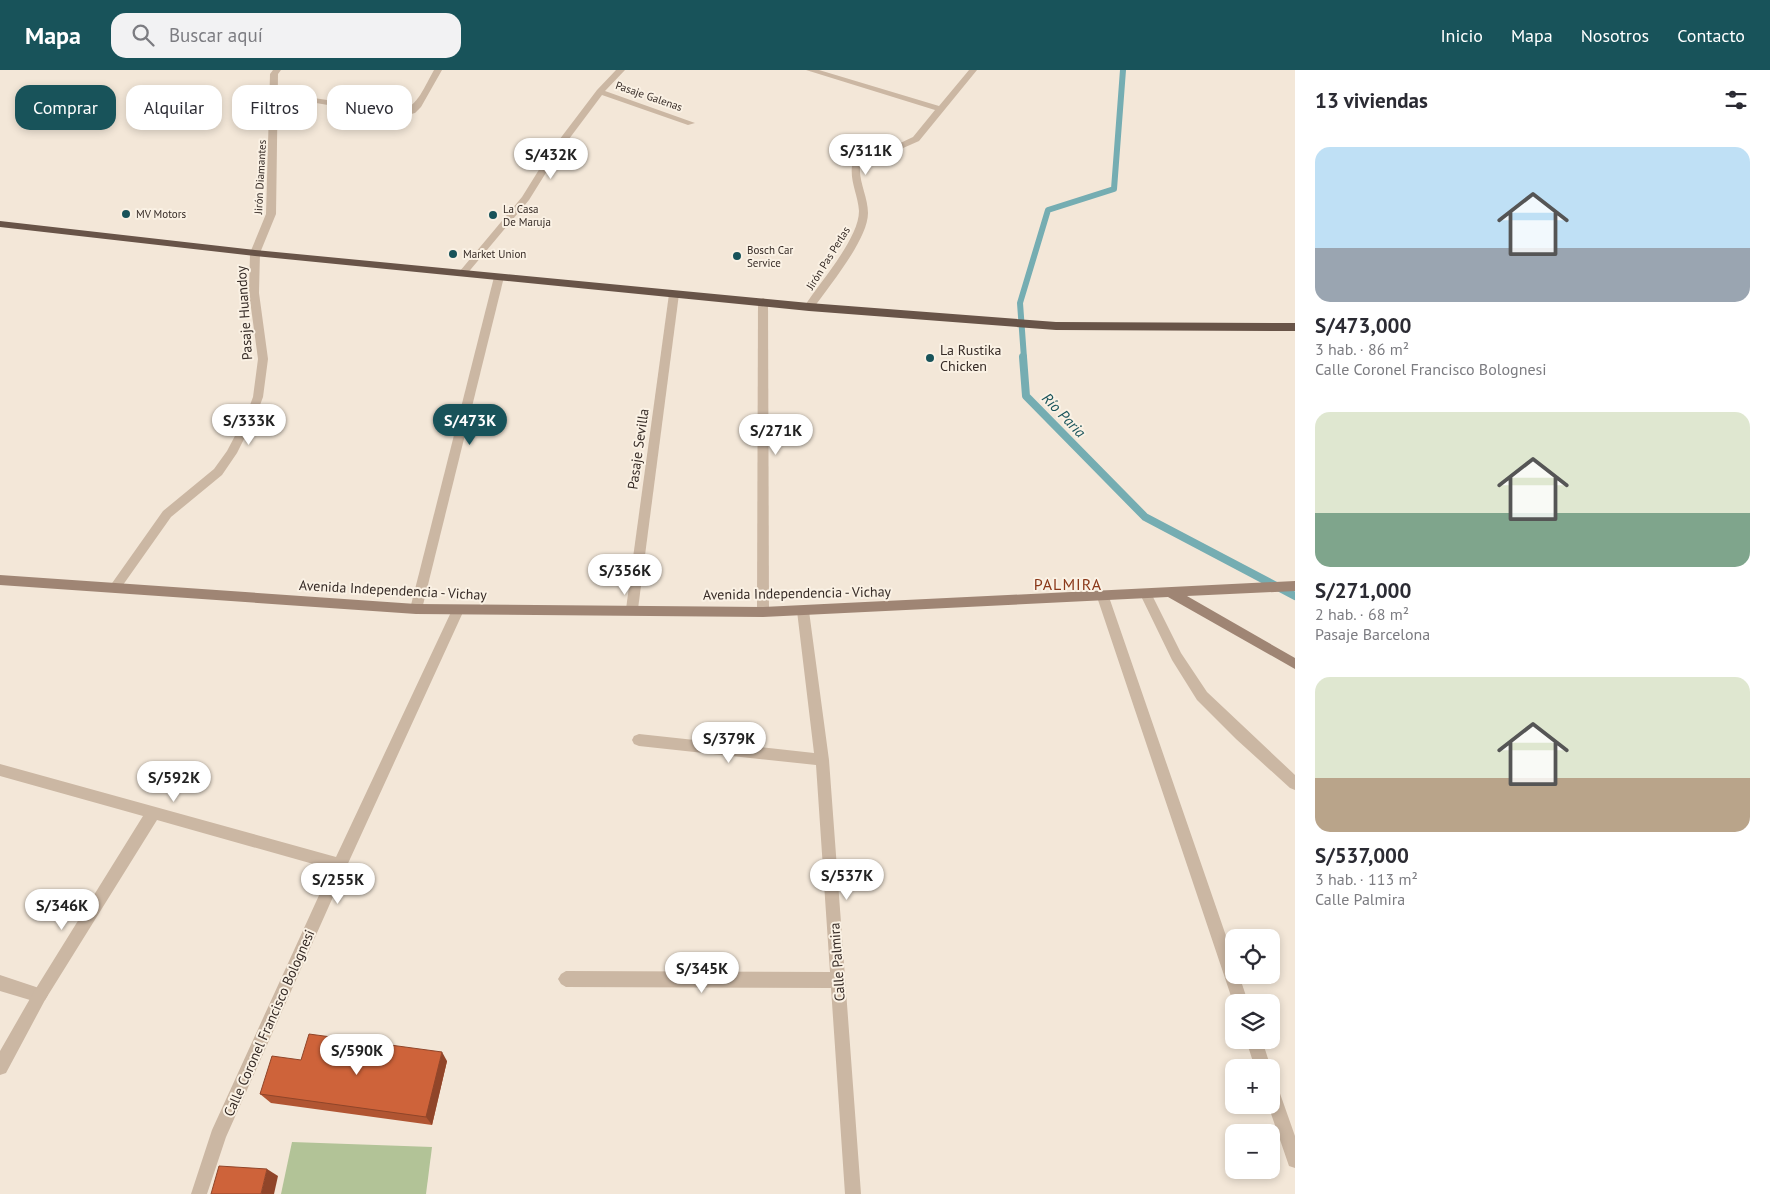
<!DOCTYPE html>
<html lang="es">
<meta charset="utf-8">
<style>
:root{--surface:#fff;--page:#f2f2f3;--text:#2b2b33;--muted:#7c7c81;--accent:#18535a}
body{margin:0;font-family:"PT Sans",sans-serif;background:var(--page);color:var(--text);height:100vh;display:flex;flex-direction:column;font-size:19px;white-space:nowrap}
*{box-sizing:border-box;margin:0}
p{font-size:16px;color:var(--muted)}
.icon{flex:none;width:28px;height:28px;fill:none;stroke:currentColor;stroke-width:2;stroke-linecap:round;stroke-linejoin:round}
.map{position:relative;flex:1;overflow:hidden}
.drawer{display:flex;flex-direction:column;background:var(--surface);width:475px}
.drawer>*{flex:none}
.hud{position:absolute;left:15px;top:15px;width:475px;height:45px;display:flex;gap:10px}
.tools{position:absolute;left:1225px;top:859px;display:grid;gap:10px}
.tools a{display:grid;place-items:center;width:55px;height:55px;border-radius:10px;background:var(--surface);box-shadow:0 2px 8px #0003;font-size:25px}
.price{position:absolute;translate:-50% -42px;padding:0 11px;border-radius:18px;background:#fff;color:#222;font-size:16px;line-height:32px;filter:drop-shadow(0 1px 2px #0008)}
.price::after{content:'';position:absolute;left:50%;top:30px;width:15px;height:11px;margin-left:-8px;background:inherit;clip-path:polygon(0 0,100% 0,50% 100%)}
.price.active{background:var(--accent);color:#fff}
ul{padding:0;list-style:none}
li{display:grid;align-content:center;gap:10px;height:265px;padding:0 20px}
li span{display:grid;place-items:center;height:155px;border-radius:15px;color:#555}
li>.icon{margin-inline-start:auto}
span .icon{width:90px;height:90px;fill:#fffc;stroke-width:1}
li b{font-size:21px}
h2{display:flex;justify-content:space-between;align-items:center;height:60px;padding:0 20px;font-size:21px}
.chip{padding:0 18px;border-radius:15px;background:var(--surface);box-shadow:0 2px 8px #0003;font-size:18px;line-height:45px}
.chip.active{background:var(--accent);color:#fff}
header{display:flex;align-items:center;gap:30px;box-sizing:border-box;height:70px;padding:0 25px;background:var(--accent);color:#fff}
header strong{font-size:24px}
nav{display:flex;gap:28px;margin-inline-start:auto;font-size:18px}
.search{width:350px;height:45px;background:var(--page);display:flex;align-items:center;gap:12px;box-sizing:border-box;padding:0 18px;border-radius:15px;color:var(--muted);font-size:19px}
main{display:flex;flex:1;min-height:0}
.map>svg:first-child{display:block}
</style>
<header>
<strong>Mapa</strong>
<div class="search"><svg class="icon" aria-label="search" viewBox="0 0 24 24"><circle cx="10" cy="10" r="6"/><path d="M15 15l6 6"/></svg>Buscar aquí</div>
<nav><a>Inicio</a><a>Mapa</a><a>Nosotros</a><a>Contacto</a></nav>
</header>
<main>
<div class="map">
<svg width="1295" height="1124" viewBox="0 0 1295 1124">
<rect width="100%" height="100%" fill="#f3e7d8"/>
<path fill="#b2c397" d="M 292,1072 L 432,1077 L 426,1124 L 281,1124 Z"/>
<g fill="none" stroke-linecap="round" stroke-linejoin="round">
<path stroke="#75adb2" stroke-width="6" d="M 1024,288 L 1020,233 L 1048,140 L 1114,119 L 1123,0"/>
<path stroke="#75adb2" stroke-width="8" d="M 1023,287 L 1026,326 L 1145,447 L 1295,526"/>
<g fill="#cbb7a3" fill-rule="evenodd">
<path d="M 434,0 L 442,0 L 421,37 L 415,43 L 400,47 L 274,26 L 270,24 L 274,22 L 400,41 C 418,37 425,15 434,0 Z"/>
<path d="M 1146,519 L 1150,521 L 1181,583 L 1207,622 L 1295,705 L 1295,720 L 1290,718 L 1236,669 L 1197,630 L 1172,590 L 1140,524 L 1142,521 Z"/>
<path d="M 1103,522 L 1107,524 L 1109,527 L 1234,889 L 1234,905 L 1239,905 L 1248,932 L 1233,932 L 1097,527 L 1099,524 Z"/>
<path d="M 0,905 L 45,920 L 48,925 L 45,930 L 40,933 L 0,921 Z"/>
<path d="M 1246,970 L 1262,970 L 1271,998 L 1255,998 Z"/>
<path d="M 1271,1013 L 1277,1015 L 1295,1066 L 1295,1098 L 1289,1096 L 1268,1035 L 1271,1035 Z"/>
</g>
<g fill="#cbb7a3" fill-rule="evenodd">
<path d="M 616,0 L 625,0 L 605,21 L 695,53 L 688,55 L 602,25 L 557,85 L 529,130 L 466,205 L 460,205 L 460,201 L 522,127 L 550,82 L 597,20 Z"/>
<path d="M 806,0 L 819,0 L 939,36 L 969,0 L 977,0 L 919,71 L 860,97 C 859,113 868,127 868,143 C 868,170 828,217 813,239 L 809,240 L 804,237 C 819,213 859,169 859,141 C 858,125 850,112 852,96 L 913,67 L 935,40 Z"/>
<path d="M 499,204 L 504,207 L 422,539 L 420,543 L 412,543 L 410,539 L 494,207 Z"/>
<path d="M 674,221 L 679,224 L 638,539 L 636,543 L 628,543 L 626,539 L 669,224 Z"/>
<path d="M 763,228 L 768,231 L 769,542 L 767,546 L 759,546 L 757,542 L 758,231 Z"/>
<path d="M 458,535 L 462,536 L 464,540 L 345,800 L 226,1067 L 207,1124 L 191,1124 L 212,1060 L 331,799 L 157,750 L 45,930 L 6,1003 L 0,1005 L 0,981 L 35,920 L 143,746 L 0,706 L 0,694 L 336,787 L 452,540 L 454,536 Z"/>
<path d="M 803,536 L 807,537 L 809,541 L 829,690 L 861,1124 L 845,1124 L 831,918 L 566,917 L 561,914 L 558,909 L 561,904 L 566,901 L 830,902 L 816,695 L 639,676 L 634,674 L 632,670 L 634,666 L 639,664 L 814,683 L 797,541 L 799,537 Z"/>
</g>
<path fill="#cbb7a3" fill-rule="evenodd" d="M 273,0 L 281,0 L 278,4 L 276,144 L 260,183 L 259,223 L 268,289 L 263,327 L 257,343 L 237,383 L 222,405 L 171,447 L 118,522 L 110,522 L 108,519 L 110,516 L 163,441 L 214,399 L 227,381 L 247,343 L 253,327 L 258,289 L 249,223 L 250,183 L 266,144 L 270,4 Z"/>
<path fill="#9f8574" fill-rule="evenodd" d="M 0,505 L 416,534 L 763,537 L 1295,511 L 1295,521 L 1187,526 L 1295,588 L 1295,599 L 1168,527 L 763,547 L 416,544 L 0,515 Z"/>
<path fill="#685448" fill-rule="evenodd" d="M 0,151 L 255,180 L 809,233 L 1056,252 L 1295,253 L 1295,261 L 1056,260 L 809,241 L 255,186 L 0,157 Z"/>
</g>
<path fill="#b15532" d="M 301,990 L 447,991 L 432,1055 L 271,1033 L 260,1024 Z"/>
<g fill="#904529">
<path d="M 442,982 L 447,991 L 432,1055 L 426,1047 Z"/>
<path d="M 267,1099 L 278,1106 L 274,1124 L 261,1124 Z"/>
</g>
<g fill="#ce633a" stroke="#904529">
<path d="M 309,964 L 442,982 L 426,1047 L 260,1024 L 272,986 L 301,990 Z"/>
<path d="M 219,1096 L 267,1099 L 261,1124 L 211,1124 Z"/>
</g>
<g fill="#18535a" stroke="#faf1e4" stroke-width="2">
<circle cx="126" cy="144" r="5"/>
<circle cx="493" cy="145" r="5"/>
<circle cx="453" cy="184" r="5"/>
<circle cx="737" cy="186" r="5"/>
<circle cx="930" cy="288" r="5"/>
</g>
<g text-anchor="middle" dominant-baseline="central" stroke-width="4" stroke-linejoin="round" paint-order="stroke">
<g font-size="11" fill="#362b26" stroke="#faf1e4">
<text transform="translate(649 26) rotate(19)">Pasaje Galenas</text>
<text transform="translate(260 107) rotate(-87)">Jirón Diamantes</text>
<text transform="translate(828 188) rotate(-58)">Jirón Pas Perlas</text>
</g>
<g font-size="11" fill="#362b26" stroke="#faf1e4" text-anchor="start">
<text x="503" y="139">La Casa<tspan x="503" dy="13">De Maruja</tspan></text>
<text x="136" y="144">MV Motors</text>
<text x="747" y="180">Bosch Car<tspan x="747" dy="13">Service</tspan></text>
<text x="463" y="184">Market Union</text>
</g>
<g font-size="14" fill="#362b26" stroke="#faf1e4">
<text transform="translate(244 243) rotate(-94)">Pasaje Huandoy</text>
<text transform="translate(638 379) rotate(-82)">Pasaje Sevilla</text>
<text transform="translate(393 520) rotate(3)">Avenida Independencia - Vichay</text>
<text transform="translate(797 523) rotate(-1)">Avenida Independencia - Vichay</text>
<text transform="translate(837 892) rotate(-94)">Calle Palmira</text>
<text transform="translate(269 953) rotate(-66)">Calle Coronel Francisco Bolognesi</text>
</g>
<g font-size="14" fill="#362b26" stroke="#faf1e4" text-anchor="start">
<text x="940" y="280">La Rustika<tspan x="940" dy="16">Chicken</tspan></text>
</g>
<g font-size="15" font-style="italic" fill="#18535a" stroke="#faf1e4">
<text transform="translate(1064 345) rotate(46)">Río Paria</text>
</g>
<g font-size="16" letter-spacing="1" fill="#8a3819" stroke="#faf1e4">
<text x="1068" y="514">PALMIRA</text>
</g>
</g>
</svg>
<div class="tools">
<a><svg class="icon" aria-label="locate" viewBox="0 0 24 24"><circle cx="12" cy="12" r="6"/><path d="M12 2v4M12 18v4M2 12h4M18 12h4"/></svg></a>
<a><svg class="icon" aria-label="layers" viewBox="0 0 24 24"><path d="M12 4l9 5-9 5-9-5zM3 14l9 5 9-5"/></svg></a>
<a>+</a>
<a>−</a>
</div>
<b class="price" style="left:866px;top:106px">S/311K</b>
<b class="price" style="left:551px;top:110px">S/432K</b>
<b class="price" style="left:249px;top:376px">S/333K</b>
<b class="price active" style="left:470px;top:376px">S/473K</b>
<b class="price" style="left:776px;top:386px">S/271K</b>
<b class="price" style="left:625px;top:526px">S/356K</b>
<b class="price" style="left:729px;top:694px">S/379K</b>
<b class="price" style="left:174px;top:733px">S/592K</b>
<b class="price" style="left:847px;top:831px">S/537K</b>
<b class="price" style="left:338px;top:835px">S/255K</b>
<b class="price" style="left:62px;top:861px">S/346K</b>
<b class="price" style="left:702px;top:924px">S/345K</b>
<b class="price" style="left:357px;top:1006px">S/590K</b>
<div class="hud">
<a class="chip active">Comprar</a>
<a class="chip">Alquilar</a>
<a class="chip">Filtros</a>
<a class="chip">Nuevo</a>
</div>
</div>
<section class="drawer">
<h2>13 viviendas<svg class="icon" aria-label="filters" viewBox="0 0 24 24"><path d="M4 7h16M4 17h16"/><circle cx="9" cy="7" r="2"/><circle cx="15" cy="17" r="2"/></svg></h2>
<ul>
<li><span style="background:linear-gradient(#bfe0f5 65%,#9aa5b1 0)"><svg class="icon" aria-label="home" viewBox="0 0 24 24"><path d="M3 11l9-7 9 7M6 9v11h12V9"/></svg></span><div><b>S/473,000</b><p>3 hab. · 86 m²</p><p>Calle Coronel Francisco Bolognesi</p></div></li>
<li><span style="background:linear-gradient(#dfe7d0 65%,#7fa58c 0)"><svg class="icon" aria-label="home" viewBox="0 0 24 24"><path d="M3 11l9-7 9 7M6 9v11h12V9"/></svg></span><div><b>S/271,000</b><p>2 hab. · 68 m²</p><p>Pasaje Barcelona</p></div></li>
<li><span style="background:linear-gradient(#dfe7d0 65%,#b9a48a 0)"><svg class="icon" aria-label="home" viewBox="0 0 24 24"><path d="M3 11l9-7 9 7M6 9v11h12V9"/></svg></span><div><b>S/537,000</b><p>3 hab. · 113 m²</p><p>Calle Palmira</p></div></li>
</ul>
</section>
</main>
